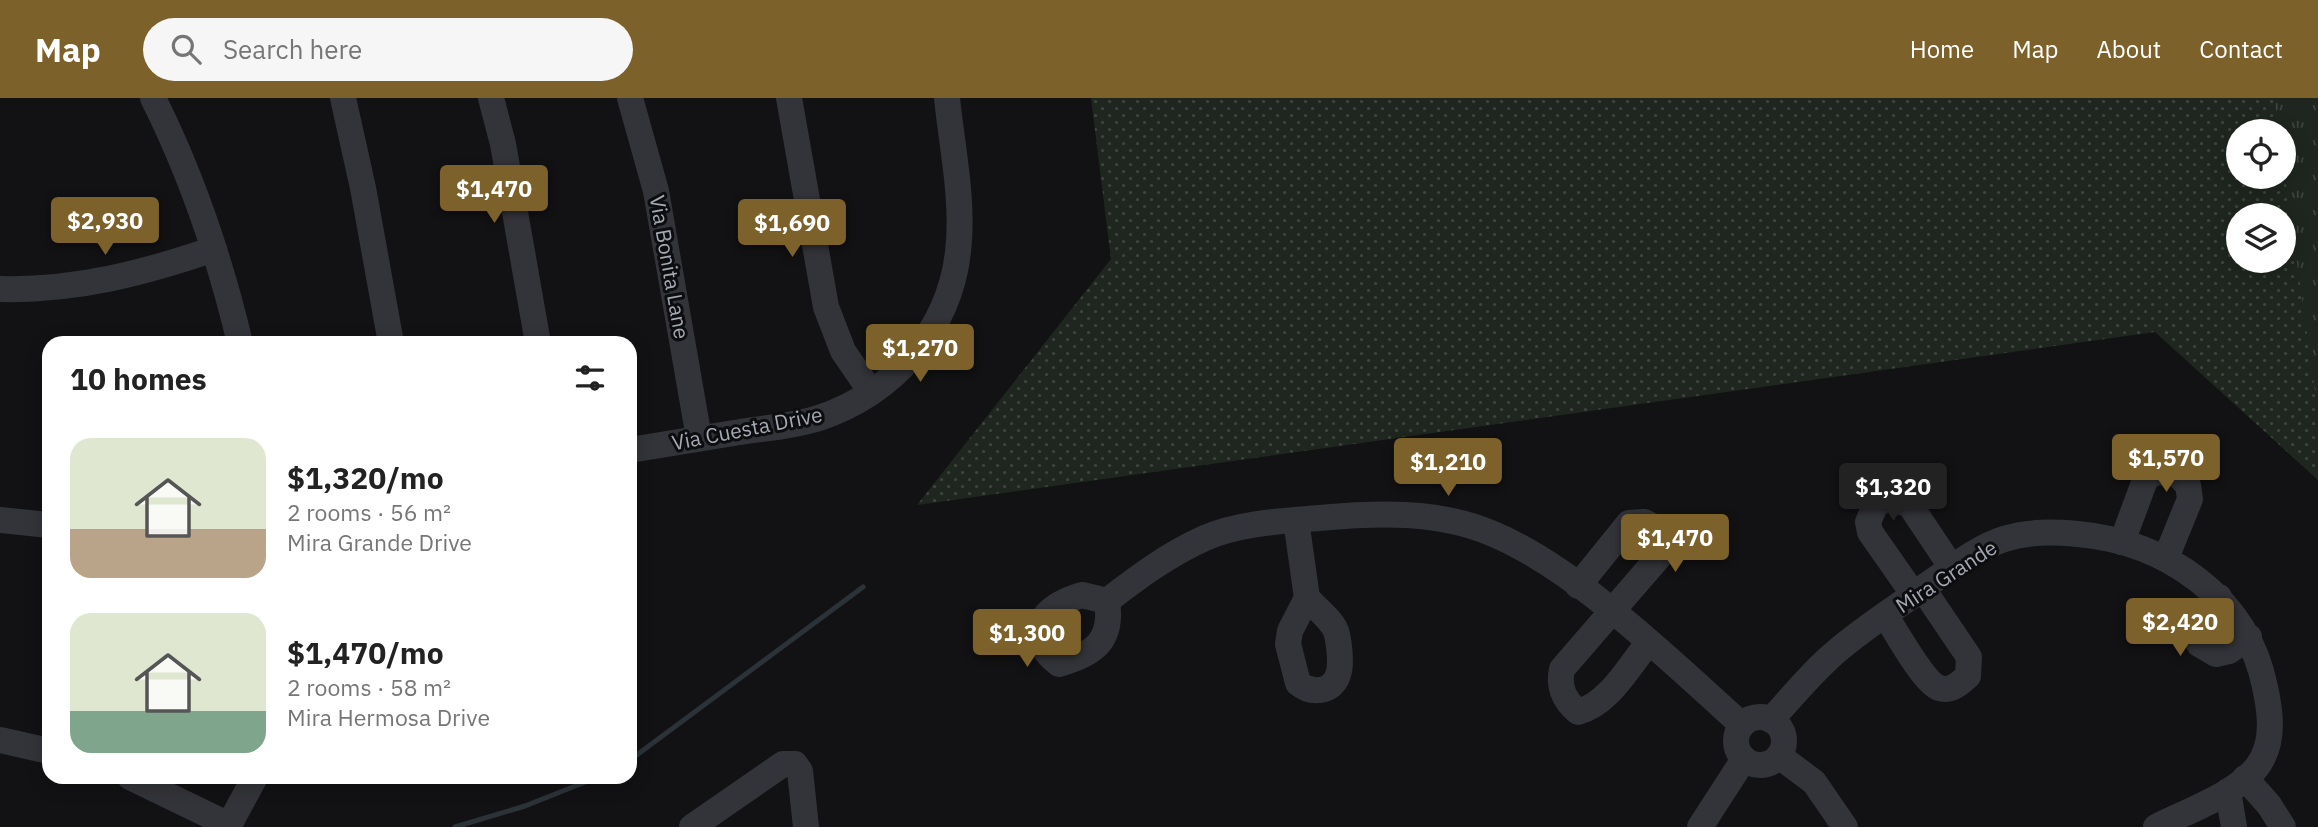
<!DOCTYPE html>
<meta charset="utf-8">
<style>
:root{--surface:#fff;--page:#f6f6f6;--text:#222;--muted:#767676;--accent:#7c612a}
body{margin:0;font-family:"IBM Plex Sans",sans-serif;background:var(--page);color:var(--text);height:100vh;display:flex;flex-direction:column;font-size:26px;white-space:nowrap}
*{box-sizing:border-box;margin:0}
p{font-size:23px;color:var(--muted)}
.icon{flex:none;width:38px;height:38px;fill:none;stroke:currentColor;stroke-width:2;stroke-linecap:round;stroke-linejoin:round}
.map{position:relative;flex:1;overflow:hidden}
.panel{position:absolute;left:42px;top:238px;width:595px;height:448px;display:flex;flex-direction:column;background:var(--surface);border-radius:21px;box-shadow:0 4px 18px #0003}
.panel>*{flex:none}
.fabs{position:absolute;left:2226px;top:21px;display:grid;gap:14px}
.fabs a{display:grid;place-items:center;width:70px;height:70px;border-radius:50%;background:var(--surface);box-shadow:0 4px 18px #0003;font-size:35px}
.price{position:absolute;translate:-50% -60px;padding:0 16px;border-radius:7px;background:var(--accent);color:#fff;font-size:23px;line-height:46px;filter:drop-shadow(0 2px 4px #0008)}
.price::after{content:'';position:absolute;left:50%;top:42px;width:21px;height:16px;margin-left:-10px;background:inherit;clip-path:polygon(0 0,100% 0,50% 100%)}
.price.selected{background:#222;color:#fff}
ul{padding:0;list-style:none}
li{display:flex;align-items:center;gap:21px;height:175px;padding:0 28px}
li span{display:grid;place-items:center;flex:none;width:196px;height:140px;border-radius:21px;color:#555}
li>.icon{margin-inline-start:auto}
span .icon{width:84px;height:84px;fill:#fffc;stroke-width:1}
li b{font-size:30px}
h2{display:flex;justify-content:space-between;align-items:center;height:84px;padding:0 28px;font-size:30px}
header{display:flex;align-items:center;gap:42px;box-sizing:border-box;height:98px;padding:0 35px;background:var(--accent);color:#fff}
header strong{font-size:33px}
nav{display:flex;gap:38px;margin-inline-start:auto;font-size:24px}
.search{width:490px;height:63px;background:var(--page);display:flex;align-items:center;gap:18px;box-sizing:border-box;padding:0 24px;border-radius:38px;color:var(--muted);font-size:26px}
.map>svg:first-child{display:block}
</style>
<header>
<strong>Map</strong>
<div class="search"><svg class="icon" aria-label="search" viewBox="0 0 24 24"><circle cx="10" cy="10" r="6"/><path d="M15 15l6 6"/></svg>Search here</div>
<nav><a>Home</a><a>Map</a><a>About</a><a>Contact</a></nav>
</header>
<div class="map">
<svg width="2318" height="729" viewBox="0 0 2318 729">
<defs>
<pattern id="grass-dots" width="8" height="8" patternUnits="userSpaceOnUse" patternTransform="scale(1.75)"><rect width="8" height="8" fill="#1f261f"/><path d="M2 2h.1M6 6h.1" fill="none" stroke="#3d433d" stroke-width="1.8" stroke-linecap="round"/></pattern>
<pattern id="park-tufts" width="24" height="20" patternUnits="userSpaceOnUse" patternTransform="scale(1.75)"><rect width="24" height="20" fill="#1f261f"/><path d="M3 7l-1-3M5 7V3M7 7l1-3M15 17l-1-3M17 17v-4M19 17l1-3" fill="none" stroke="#3d433d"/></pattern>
</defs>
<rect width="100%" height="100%" fill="#121214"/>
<path fill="url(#grass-dots)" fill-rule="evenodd" d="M 1091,0 L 2318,0 L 2318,382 L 2155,234 L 917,407 L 1111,161 ZM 2238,33 L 2284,33 L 2284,79 L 2238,79 ZM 2238,117 L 2284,117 L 2284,163 L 2238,163 Z"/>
<path fill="url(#park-tufts)" d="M 2274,0 L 2318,0 L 2318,314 L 2284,72 L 2284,33 L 2278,33 Z"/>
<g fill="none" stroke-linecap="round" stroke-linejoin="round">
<g stroke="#2b3339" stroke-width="5">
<path d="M 630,662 L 863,489"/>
<path d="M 455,729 L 525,708 L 598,679"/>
</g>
<g stroke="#333439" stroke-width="26">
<path d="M 153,0 C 192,78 220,161 240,245"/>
<path d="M 343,0 L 363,90 L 391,245"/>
<path d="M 491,0 L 503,46 L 538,245"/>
<path d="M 630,0 L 656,93 L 699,340"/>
<path d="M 789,0 L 826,209 L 843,253 L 871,294"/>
<path d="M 0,191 C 75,193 144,175 214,151"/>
<path d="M 630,352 C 667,346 703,340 740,334 C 766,330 794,328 819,320 C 893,295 949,233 958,154 C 964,103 952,50 947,0"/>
<path d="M 0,422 L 49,427"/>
<path d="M 1296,422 L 1307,500"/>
<path d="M 2122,444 L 2145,382 L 2153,375 L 2174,373 L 2188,387 L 2190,401 L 2166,460"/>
<path d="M 1578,488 L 1629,425 L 1644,424 L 1654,429 L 1661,444 L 1658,460 L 1562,571 C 1558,589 1564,602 1578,614 C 1609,606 1629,568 1649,544"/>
<path d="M 1082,497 L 1107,503 C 1113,542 1095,556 1059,566 C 1020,536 1043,508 1082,497 Z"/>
<path d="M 1914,497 L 1870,434 L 1868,424 L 1876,406 L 1890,400 L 1910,407 L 1952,470"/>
<path d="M 2219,499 C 2203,513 2188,523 2199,546 L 2216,556 L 2229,553 L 2249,539"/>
<path d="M 1307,500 C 1316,510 1331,521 1336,533 C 1339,543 1342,567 1338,577 C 1332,595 1311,596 1298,585 L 1288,546 L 1290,533 Z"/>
<path d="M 1107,503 C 1138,479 1169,456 1205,440 C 1239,425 1282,423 1319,420 C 1376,415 1436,412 1491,435 C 1576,470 1673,565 1742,627"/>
<path d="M 1885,517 C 1896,533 1923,584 1939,590 C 1951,594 1960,585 1968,578 L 1969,559 L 1923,491"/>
<circle cx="1760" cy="643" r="24"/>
<path d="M 1771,622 C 1790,601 1808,579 1829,560 C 1859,532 1895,511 1927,487 C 1951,471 1976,450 2004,441 C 2029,433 2053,434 2078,436 C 2166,444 2247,499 2265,589 C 2270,612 2274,639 2262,661 C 2246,693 2187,713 2156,729"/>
<path d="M 0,642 L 49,653"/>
<path d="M 1779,658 L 1814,684 L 1845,729"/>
<path d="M 130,679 L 229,727"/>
<path d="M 2245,680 L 2269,707 L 2283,729"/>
<path d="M 2228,693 L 2234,729"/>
<path d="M 228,729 L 255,679"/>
<path d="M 692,729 L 783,666 L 795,666 L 800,673 L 806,729"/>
<path d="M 1700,729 L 1744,661"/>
</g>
</g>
<g text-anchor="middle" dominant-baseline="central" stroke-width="6" stroke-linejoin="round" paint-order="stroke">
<g font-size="21" fill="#a4a9b4" stroke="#0d0d0f">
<text transform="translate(670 169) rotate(80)">Via Bonita Lane</text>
<text transform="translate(747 330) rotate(-11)">Via Cuesta Drive</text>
<text transform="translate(1946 478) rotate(-33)">Mira Grande</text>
</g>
</g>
</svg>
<div class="fabs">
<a><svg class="icon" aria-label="locate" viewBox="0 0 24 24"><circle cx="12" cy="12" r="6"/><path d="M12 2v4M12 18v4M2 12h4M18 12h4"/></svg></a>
<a><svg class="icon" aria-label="layers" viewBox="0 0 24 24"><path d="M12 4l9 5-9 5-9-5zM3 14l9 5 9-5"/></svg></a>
</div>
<b class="price" style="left:494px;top:127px">$1,470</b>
<b class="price" style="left:105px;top:159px">$2,930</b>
<b class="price" style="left:792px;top:161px">$1,690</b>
<b class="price" style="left:920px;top:286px">$1,270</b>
<b class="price" style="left:2166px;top:396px">$1,570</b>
<b class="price" style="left:1448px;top:400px">$1,210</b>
<b class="price selected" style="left:1893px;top:425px">$1,320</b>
<b class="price" style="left:1675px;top:476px">$1,470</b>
<b class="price" style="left:2180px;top:560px">$2,420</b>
<b class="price" style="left:1027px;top:571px">$1,300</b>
<section class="panel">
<h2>10 homes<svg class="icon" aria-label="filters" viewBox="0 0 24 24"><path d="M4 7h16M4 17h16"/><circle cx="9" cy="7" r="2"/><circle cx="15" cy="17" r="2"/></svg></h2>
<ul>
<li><span style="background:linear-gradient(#dfe7d0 65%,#b9a48a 0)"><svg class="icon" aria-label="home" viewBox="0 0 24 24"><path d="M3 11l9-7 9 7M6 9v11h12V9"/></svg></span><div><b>$1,320/mo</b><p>2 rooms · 56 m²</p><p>Mira Grande Drive</p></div></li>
<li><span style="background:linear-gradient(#dfe7d0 70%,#7fa58c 0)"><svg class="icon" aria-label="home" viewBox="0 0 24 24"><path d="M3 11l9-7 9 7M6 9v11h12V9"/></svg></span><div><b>$1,470/mo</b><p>2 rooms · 58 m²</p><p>Mira Hermosa Drive</p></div></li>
</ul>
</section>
</div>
